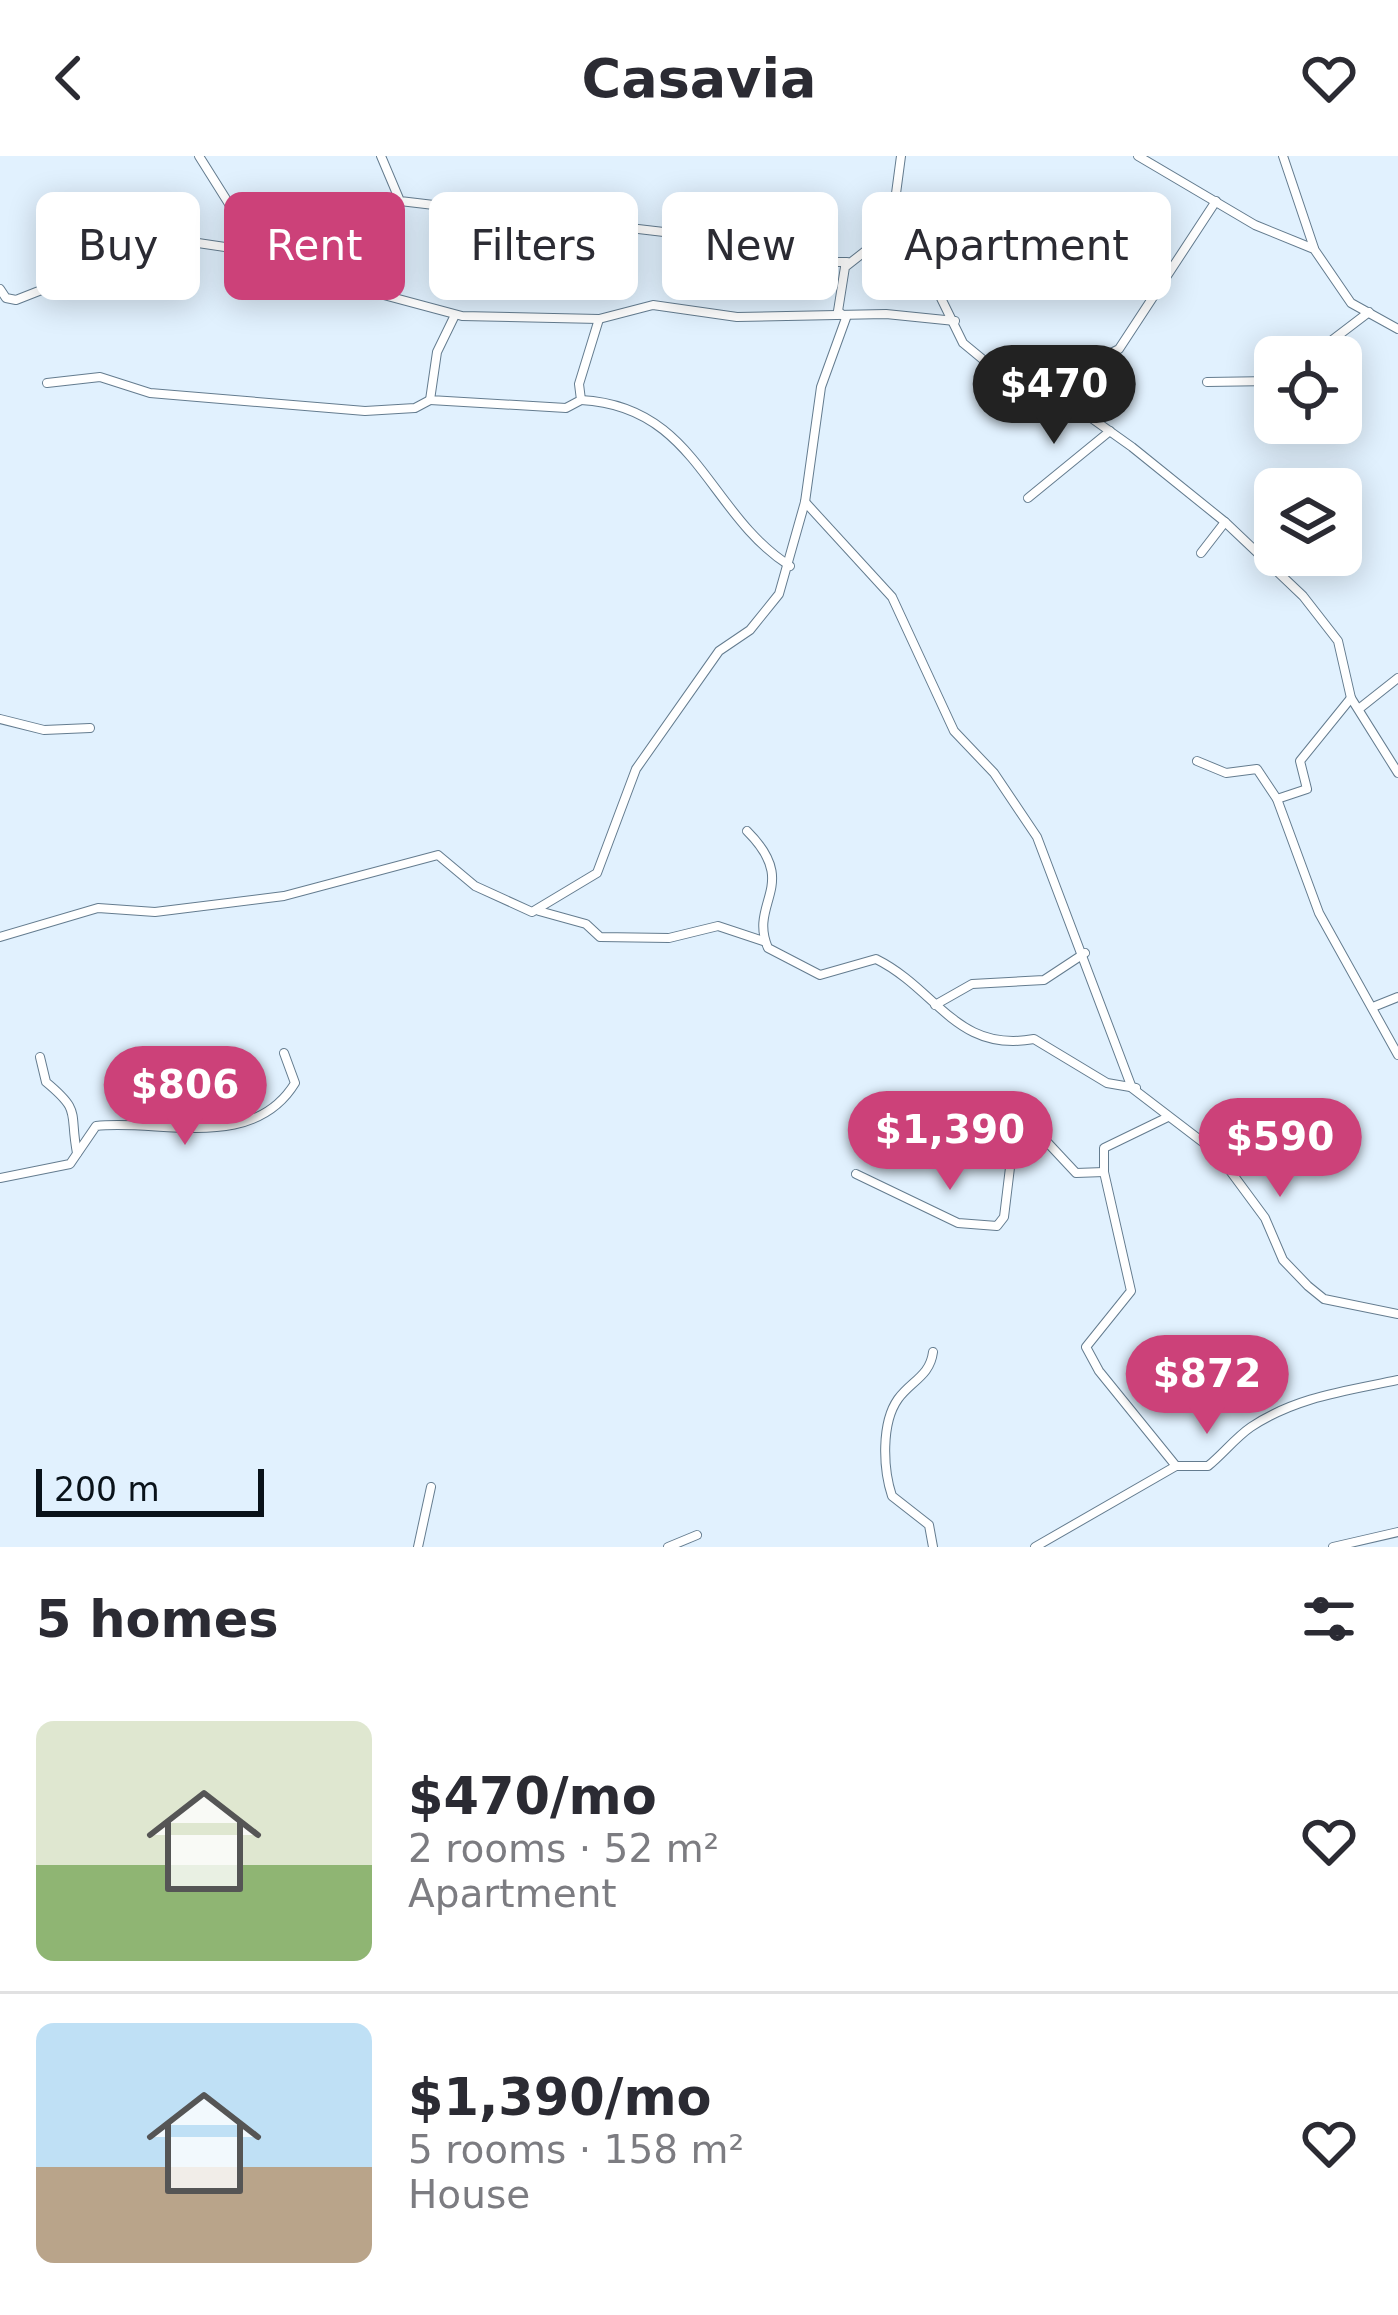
<!DOCTYPE html>
<meta charset="utf-8">
<style>
:root{--surface:#fff;--page:#f7f7f7;--text:#2b2b33;--muted:#7c7c81;--line:#e1e1e2;--accent:#cc4179}
body{margin:0;font-family:"DejaVu Sans",sans-serif;background:var(--page);color:var(--text);height:100vh;display:flex;flex-direction:column;font-size:45px;white-space:nowrap}
*{box-sizing:border-box;margin:0}
p{font-size:39px;color:var(--muted)}
.icon{flex:none;width:66px;height:66px;fill:none;stroke:currentColor;stroke-width:2;stroke-linecap:round;stroke-linejoin:round}
.map{position:relative;height:1391px;overflow:hidden}
.drawer{display:flex;flex-direction:column;background:var(--surface);flex:1}
.drawer>*{flex:none}
.banner{position:absolute;left:36px;top:36px;width:1326px;height:108px;display:flex;gap:24px}
.buttons{position:absolute;left:1254px;top:180px;display:grid;gap:24px}
.buttons a{display:grid;place-items:center;width:108px;height:108px;border-radius:18px;background:var(--surface);box-shadow:0 6px 30px #0003;font-size:60px}
.scale{position:absolute;left:36px;bottom:30px;width:228px;box-sizing:border-box;padding-left:12px;border:6px solid #091219;border-top:0;font-size:33px;line-height:42px;white-space:nowrap;color:#091219;-webkit-text-stroke:9px #e1f1fe;paint-order:stroke}
.price{position:absolute;translate:-50% -102px;padding:0 27px;border-radius:42px;background:var(--accent);color:#fff;font-size:39px;line-height:78px;filter:drop-shadow(0 3px 6px #0008)}
.price::after{content:'';position:absolute;left:50%;top:72px;width:36px;height:27px;margin-left:-18px;background:inherit;clip-path:polygon(0 0,100% 0,50% 100%)}
.price.selected{background:#222;color:#fff}
ul{padding:0;list-style:none}
li{display:flex;align-items:center;gap:36px;height:300px;padding:0 36px}
li+li{border-top:3px solid var(--line)}
li span{display:grid;place-items:center;flex:none;width:336px;height:240px;border-radius:18px;color:#555}
li>.icon{margin-inline-start:auto}
span .icon{width:144px;height:144px;fill:#fffc;stroke-width:1}
li b{font-size:51px}
h2{display:flex;justify-content:space-between;align-items:center;height:144px;padding:0 36px;font-size:51px}
.chip{padding:0 42px;border-radius:18px;background:var(--surface);box-shadow:0 6px 30px #0003;font-size:42px;line-height:108px}
.chip.selected{background:var(--accent);color:#fff}
header{display:flex;justify-content:space-between;align-items:center;height:156px;padding:0 36px;background:var(--surface);font-size:54px;font-weight:600}
.map>svg:first-child{display:block}
</style>
<header><svg class="icon" aria-label="back" viewBox="0 0 24 24"><path d="M15 5l-7 7 7 7"/></svg>Casavia<svg class="icon" aria-label="heart" viewBox="0 0 24 24"><path d="M12 20l-8-8c-3-5 5-10 8-4 3-6 11-1 8 4z"/></svg></header>
<div class="map">
<svg width="1398" height="1391" viewBox="0 0 1398 1391">
<rect width="100%" height="100%" fill="#e1f1fe"/>
<g fill="none" stroke-linecap="round" stroke-linejoin="round">
<g stroke="#647c8f" stroke-width="10">
<g id="street">
<path d="M 199,0 L 258,94"/>
<path d="M 381,0 L 400,45 L 715,82 L 763,106 L 847,106"/>
<path d="M 1138,0 L 1255,69 L 1314,93 L 1351,147 L 1398,173"/>
<path d="M 1283,0 L 1314,92"/>
<path d="M 891,75 L 938,136 L 963,187 L 986,206 L 1073,249 L 1132,291 L 1225,366 L 1303,440 L 1338,485 L 1351,542 L 1398,617"/>
<path d="M 0,133 L 6,142 L 16,144 L 100,111 L 198,87 L 306,103 L 350,130 L 462,160 L 599,163 L 653,149 L 737,161 L 886,158 L 955,165"/>
<path d="M 455,159 L 437,196 L 430,244 L 566,252 L 581,244 L 579,228 L 599,163"/>
<path d="M 1310,201 L 1369,156"/>
<path d="M 1087,209 L 1119,193 L 1216,45"/>
<path d="M 1207,226 L 1275,225"/>
<path d="M 47,227 L 100,221 L 150,237 L 365,255 L 415,252 L 430,244"/>
<path d="M 581,244 C 697,250 707,357 790,410"/>
<path d="M 1028,342 L 1110,275"/>
<path d="M 805,346 L 892,441 L 954,575 L 994,617 L 1037,681 L 1132,932 L 1217,997 L 1265,1062 L 1283,1104 L 1308,1130 L 1324,1143 L 1398,1158"/>
<path d="M 1201,397 L 1225,366"/>
<path d="M 1360,552 L 1398,522"/>
<path d="M 0,563 L 44,574 L 90,572"/>
<path d="M 1197,605 L 1226,617 L 1257,613 L 1277,643 L 1319,757 L 1398,899"/>
<path d="M 1277,643 L 1307,633 L 1300,605 L 1351,542"/>
<path d="M 747,675 C 801,729 748,746 768,792 L 820,819 L 876,803 C 938,834 956,897 1034,883 L 1107,927 L 1136,932"/>
<path d="M 539,755 L 586,768 L 600,781 L 669,782 L 718,770 L 763,785"/>
<path d="M 0,781 L 98,752 L 155,756 L 284,740 L 438,699 L 475,730 L 532,756 L 597,717 L 636,613 L 719,495 L 750,474 L 779,438 L 805,346 L 821,231 L 846,162 L 838,155 L 845,111 L 891,75 L 901,0"/>
<path d="M 935,849 L 972,828 L 1044,824 L 1085,797"/>
<path d="M 1373,851 L 1398,841"/>
<path d="M 40,901 L 46,926 C 82,956 69,955 77,997"/>
<path d="M 1168,961 L 1104,992 L 1104,1016 L 1131,1135 L 1086,1191 L 1099,1215 L 1176,1310"/>
<path d="M 856,1018 L 958,1067 L 997,1070 L 1004,1061 L 1012,995 L 1047,986 L 1076,1017 L 1104,1016"/>
<path d="M 0,1022 L 70,1008 L 96,970 C 162,963 253,996 295,927 L 284,897"/>
<path d="M 418,1391 L 431,1331"/>
<path d="M 668,1391 L 697,1379"/>
<path d="M 933,1391 L 929,1369 L 892,1340 C 883,1313 881,1267 898,1243 C 911,1225 930,1220 933,1196"/>
<path d="M 1035,1391 L 1176,1310 L 1208,1310 C 1223,1298 1235,1282 1251,1271 C 1296,1241 1346,1235 1398,1224"/>
<path d="M 1333,1391 L 1398,1376"/>
</g>
</g>
<use href="#street" stroke="#fff" stroke-width="8"/>
</g>
</svg>
<div class="buttons">
<a><svg class="icon" aria-label="locate" viewBox="0 0 24 24"><circle cx="12" cy="12" r="6"/><path d="M12 2v4M12 18v4M2 12h4M18 12h4"/></svg></a>
<a><svg class="icon" aria-label="layers" viewBox="0 0 24 24"><path d="M12 4l9 5-9 5-9-5zM3 14l9 5 9-5"/></svg></a>
</div>
<div class="scale">200 m</div>
<b class="price selected" style="left:1054px;top:291px">$470</b>
<b class="price" style="left:185px;top:992px">$806</b>
<b class="price" style="left:950px;top:1037px">$1,390</b>
<b class="price" style="left:1280px;top:1044px">$590</b>
<b class="price" style="left:1207px;top:1281px">$872</b>
<div class="banner">
<a class="chip">Buy</a>
<a class="chip selected">Rent</a>
<a class="chip">Filters</a>
<a class="chip">New</a>
<a class="chip">Apartment</a>
</div>
</div>
<section class="drawer">
<h2>5 homes<svg class="icon" aria-label="filters" viewBox="0 0 24 24"><path d="M4 7h16M4 17h16"/><circle cx="9" cy="7" r="2"/><circle cx="15" cy="17" r="2"/></svg></h2>
<ul>
<li><span style="background:linear-gradient(#dfe7d0 60%,#8fb573 0)"><svg class="icon" aria-label="home" viewBox="0 0 24 24"><path d="M3 11l9-7 9 7M6 9v11h12V9"/></svg></span><div><b>$470/mo</b><p>2 rooms · 52 m²</p><p>Apartment</p></div><svg class="icon" aria-label="heart" viewBox="0 0 24 24"><path d="M12 20l-8-8c-3-5 5-10 8-4 3-6 11-1 8 4z"/></svg></li>
<li><span style="background:linear-gradient(#bfe0f5 60%,#b9a48a 0)"><svg class="icon" aria-label="home" viewBox="0 0 24 24"><path d="M3 11l9-7 9 7M6 9v11h12V9"/></svg></span><div><b>$1,390/mo</b><p>5 rooms · 158 m²</p><p>House</p></div><svg class="icon" aria-label="heart" viewBox="0 0 24 24"><path d="M12 20l-8-8c-3-5 5-10 8-4 3-6 11-1 8 4z"/></svg></li>
</ul>
</section>
